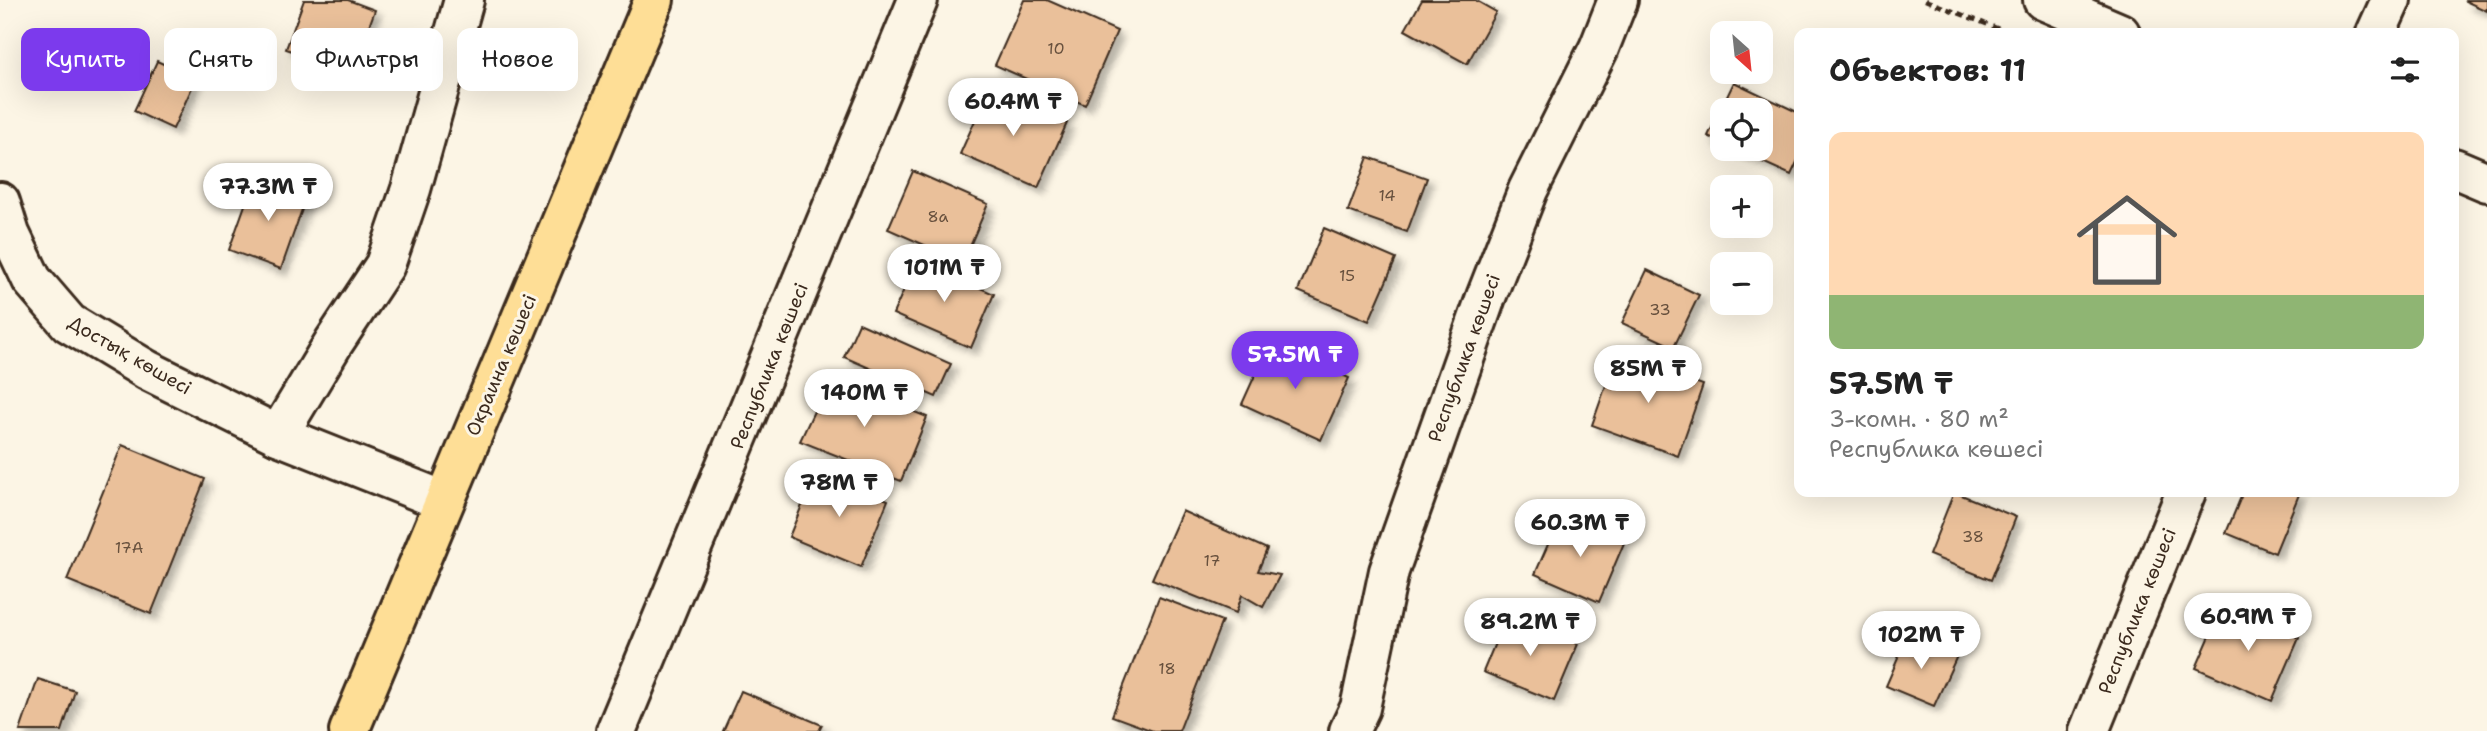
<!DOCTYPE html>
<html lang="ru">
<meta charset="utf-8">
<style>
:root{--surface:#fff;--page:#f2f2f2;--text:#222;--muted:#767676;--line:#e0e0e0;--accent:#7c3aed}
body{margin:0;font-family:"Shantell Sans",sans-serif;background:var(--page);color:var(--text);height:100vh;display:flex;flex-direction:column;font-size:26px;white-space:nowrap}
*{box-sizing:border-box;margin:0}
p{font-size:23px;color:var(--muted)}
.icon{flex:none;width:38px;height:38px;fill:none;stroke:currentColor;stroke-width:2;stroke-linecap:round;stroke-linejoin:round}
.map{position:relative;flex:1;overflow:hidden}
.drawer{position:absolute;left:1794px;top:28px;width:665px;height:469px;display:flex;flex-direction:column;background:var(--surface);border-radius:14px;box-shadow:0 7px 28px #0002}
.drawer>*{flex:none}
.top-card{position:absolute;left:21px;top:28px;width:665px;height:63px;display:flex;gap:14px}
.needle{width:46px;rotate:153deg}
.controls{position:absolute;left:1710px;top:21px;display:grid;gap:14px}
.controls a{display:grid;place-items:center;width:63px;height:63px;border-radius:14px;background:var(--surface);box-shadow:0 7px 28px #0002;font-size:35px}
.price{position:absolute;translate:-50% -60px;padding:0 16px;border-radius:24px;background:#fff;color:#222;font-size:23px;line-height:46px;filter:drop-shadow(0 2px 4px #0008)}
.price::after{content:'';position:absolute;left:50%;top:42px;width:21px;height:16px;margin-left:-10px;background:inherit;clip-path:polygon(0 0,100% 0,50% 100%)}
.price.active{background:var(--accent);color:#fff}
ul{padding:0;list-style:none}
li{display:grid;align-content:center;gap:14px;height:371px;padding:0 35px}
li+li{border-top:2px solid var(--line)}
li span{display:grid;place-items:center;height:217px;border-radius:14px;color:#555}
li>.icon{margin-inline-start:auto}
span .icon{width:126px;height:126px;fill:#fffc;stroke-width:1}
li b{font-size:30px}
h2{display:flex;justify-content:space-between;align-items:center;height:84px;padding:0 35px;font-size:30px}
.tag{padding:0 24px;border-radius:14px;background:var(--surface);box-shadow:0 7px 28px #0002;font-size:24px;line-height:63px}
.tag.active{background:var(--accent);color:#fff}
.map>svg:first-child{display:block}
</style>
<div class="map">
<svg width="2487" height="731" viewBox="0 0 2487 731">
<defs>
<filter id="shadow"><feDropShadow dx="6" dy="6" stdDeviation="3.5" flood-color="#0004"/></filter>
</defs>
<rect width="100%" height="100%" fill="#fcf5e5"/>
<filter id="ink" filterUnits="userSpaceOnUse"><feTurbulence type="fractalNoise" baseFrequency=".0143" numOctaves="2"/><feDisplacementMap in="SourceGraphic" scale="14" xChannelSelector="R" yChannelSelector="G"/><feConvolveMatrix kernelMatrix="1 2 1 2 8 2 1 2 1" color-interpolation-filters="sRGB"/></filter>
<g filter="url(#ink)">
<g fill="#eac09a" stroke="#3b2a1e" stroke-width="2" filter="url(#shadow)">
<path d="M 304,0 L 348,0 L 375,10 L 352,72 L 286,49 Z"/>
<path d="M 1024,0 L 1047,0 L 1117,31 L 1085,105 L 995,65 Z"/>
<path d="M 1422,0 L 1475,0 L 1496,12 L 1467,64 L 1405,30 Z"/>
<path d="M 2466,0 L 2487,0 L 2487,11 L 2465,1 Z"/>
<path d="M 157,61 L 196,79 L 173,129 L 134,111 Z"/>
<path d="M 1734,82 L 1799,113 L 1799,158 L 1791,175 L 1734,149 L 1760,149 L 1760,110 L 1722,110 L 1722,143 L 1708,136 Z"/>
<path d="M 989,89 L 1067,123 L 1038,188 L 960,154 Z"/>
<path d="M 1368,157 L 1427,178 L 1407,232 L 1348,211 Z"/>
<path d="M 913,171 L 988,204 L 963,262 L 888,229 Z"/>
<path d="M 255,177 L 307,195 L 281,269 L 229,250 Z"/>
<path d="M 1324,228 L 1396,259 L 1369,321 L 1298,291 Z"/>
<path d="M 917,260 L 994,294 L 971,348 L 893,314 Z"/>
<path d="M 1647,270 L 1699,295 L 1674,347 L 1622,323 Z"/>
<path d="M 859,323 L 951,364 L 936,397 L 844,357 Z"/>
<path d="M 1270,342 L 1349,378 L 1321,440 L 1242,404 Z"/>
<path d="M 1617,354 L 1703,385 L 1678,456 L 1592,425 Z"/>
<path d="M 830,377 L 927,417 L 901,481 L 800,441 Z"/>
<path d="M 122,445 L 205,479 L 151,614 L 67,580 Z"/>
<path d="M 816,471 L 888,500 L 861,567 L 789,537 Z"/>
<path d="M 1954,492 L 2016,517 L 1991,580 L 1929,555 Z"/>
<path d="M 2243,492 L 2300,492 L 2275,553 L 2226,533 Z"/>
<path d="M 1182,511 L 1267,549 L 1258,571 L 1280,575 L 1263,607 L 1242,595 L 1236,613 L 1152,579 Z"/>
<path d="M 1560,517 L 1624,543 L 1599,602 L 1535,574 Z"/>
<path d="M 1159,597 L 1222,621 L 1179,731 L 1153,731 L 1112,716 Z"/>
<path d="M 2223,606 L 2299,638 L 2272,701 L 2196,668 Z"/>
<path d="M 1507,614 L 1578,644 L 1554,701 L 1483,672 Z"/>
<path d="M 1908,635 L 1957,656 L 1934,706 L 1886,686 Z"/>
<path d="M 38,679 L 75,691 L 62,731 L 20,731 Z"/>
<path d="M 741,691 L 822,725 L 819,731 L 723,731 Z"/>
</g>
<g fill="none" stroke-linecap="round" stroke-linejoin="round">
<g stroke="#3b2a1e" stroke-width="44">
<g id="minor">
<path d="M 2043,0 L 2120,33"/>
<path d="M 2376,33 L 2391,0"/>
<path d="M 2454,168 L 2487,182"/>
<path d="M 0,202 L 10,234 L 32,280 L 69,323 L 147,370 L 278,435"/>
<path d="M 444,501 L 278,435 L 334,342 L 385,265 L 411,189 L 464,0"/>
<path d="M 616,731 L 918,0"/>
<path d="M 1349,731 L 1360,708 L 1389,571 L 1486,297 L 1528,190 L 1599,48 L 1618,0"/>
<path d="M 2089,731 L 2186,492"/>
</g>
</g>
<g stroke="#3b2a1e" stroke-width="44">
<path id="major" d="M 349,731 L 654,0"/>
</g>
<path stroke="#3b2a1e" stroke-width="4.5" stroke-dasharray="7 5" stroke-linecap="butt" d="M 1925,0 L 2009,33"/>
<use href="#minor" stroke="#fcf5e5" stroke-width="38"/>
<use href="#major" stroke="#fede96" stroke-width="38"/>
</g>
</g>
<g text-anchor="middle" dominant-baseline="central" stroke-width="6" stroke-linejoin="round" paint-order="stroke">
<g font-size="16" fill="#67503d">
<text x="1056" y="48">10</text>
<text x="1387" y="195">14</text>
<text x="938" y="216">8а</text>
<text x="1347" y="275">15</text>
<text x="1660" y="309">33</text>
<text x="1973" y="536">38</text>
<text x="129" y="547">17А</text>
<text x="1212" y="560">17</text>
<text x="1167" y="668">18</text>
</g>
<g font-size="19" fill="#3b2a1e" stroke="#fcf5e5">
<text transform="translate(130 355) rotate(30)">Достық көшесі</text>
<text transform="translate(1464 358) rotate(-70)">Республика көшесі</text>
<text transform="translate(501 365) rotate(-67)">Окраина көшесі</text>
<text transform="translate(769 366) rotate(-68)">Республика көшесі</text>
<text transform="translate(2137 611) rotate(-68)">Республика көшесі</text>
</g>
</g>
</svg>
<div class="controls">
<a><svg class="needle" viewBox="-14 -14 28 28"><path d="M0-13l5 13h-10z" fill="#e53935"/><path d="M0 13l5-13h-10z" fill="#767676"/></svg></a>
<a><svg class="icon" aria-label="locate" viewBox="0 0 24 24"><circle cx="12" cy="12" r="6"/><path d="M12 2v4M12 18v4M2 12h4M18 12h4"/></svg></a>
<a>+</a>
<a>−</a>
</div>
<b class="price" style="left:1013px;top:138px">60.4M ₸</b>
<b class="price" style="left:268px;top:223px">77.3M ₸</b>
<b class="price" style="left:944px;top:304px">101M ₸</b>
<b class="price active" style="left:1295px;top:391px">57.5M ₸</b>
<b class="price" style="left:1648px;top:405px">85M ₸</b>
<b class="price" style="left:864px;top:429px">140M ₸</b>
<b class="price" style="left:839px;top:519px">78M ₸</b>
<b class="price" style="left:1580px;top:559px">60.3M ₸</b>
<b class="price" style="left:2248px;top:653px">60.9M ₸</b>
<b class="price" style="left:1530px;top:658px">89.2M ₸</b>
<b class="price" style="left:1921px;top:671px">102M ₸</b>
<div class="top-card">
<a class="tag active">Купить</a>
<a class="tag">Снять</a>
<a class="tag">Фильтры</a>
<a class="tag">Новое</a>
</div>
<section class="drawer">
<h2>Объектов: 11<svg class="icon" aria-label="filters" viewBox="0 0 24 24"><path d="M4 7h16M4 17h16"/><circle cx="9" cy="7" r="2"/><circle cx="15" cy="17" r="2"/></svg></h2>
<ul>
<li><span style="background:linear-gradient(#ffd9b3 75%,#8fb573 0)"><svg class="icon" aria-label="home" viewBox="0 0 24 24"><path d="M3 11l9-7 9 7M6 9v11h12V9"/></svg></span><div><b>57.5M ₸</b><p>3-комн. · 80 m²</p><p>Республика көшесі</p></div></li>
</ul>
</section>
</div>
